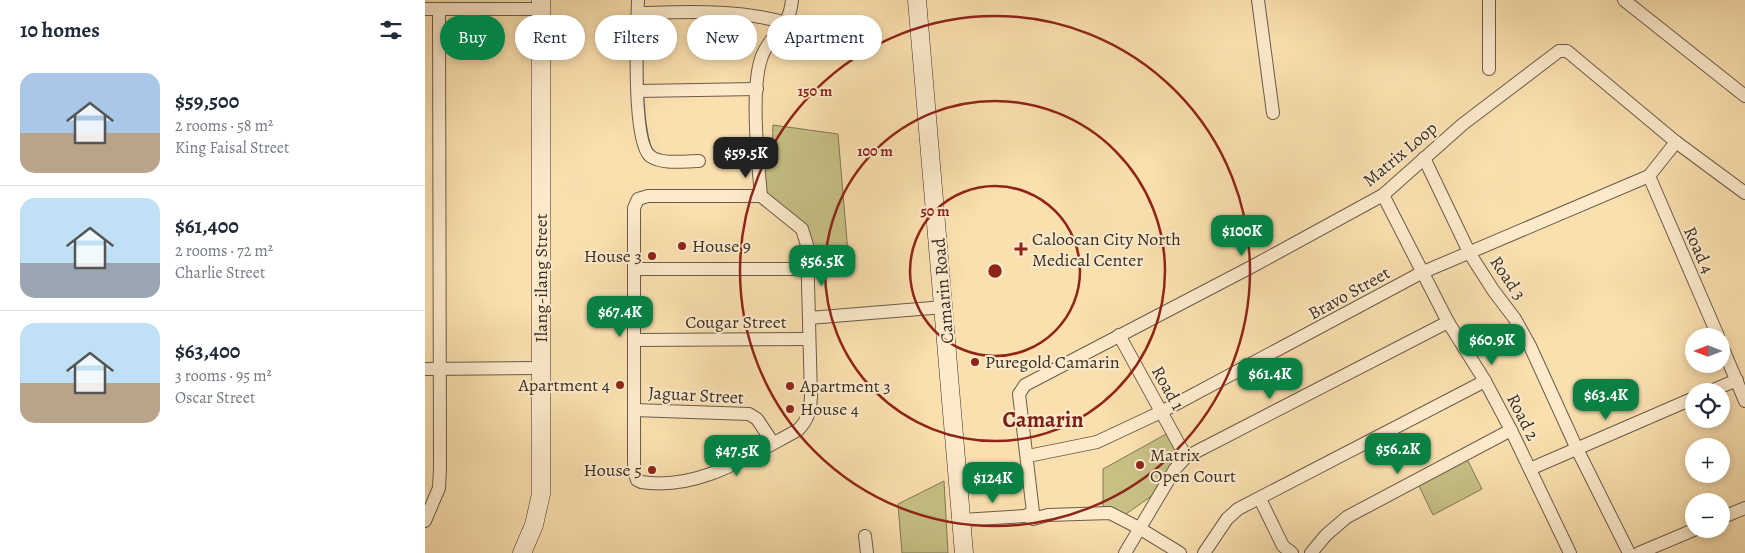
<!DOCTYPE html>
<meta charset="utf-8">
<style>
:root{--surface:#fff;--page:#f6f6f7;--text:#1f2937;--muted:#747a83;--line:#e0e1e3;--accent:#0b8043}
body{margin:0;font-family:Alegreya,serif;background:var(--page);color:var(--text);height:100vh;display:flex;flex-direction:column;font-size:19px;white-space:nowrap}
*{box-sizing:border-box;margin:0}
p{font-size:16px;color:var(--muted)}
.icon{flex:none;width:28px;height:28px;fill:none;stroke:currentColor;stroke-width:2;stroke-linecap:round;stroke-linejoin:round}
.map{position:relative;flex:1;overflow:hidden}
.details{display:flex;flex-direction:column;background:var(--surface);width:425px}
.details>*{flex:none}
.hud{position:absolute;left:15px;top:15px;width:475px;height:45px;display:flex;gap:10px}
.needle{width:32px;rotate:270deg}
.tools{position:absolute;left:1260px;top:328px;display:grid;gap:10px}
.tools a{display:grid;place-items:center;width:45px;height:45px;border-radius:50%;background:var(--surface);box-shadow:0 2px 8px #0003;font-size:25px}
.price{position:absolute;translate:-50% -42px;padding:0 11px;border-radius:10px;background:var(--accent);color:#fff;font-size:16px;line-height:32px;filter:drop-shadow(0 1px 2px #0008)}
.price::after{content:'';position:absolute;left:50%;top:30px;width:15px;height:11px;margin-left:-8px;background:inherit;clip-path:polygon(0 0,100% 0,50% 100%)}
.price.selected{background:#222;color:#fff}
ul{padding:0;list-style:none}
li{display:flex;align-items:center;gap:15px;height:125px;padding:0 20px}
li+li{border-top:1px solid var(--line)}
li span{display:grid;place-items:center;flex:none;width:140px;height:100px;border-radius:15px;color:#555}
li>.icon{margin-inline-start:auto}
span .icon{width:60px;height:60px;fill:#fffc;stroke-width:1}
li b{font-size:21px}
h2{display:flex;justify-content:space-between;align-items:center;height:60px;padding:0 20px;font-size:21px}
.chip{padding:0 18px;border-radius:22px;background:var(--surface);box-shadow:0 2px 8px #0003;font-size:18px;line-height:45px}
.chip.selected{background:var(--accent);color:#fff}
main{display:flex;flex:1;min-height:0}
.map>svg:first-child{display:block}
</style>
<main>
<section class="details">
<h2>10 homes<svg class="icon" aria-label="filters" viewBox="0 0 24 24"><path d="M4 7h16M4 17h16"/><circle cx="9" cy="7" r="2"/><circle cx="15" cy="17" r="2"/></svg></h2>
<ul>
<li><span style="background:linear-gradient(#a9c7e8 60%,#b9a48a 0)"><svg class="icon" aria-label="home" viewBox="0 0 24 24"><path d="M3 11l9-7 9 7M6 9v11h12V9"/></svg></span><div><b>$59,500</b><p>2 rooms · 58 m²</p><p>King Faisal Street</p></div></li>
<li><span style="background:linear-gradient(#bfe0f5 65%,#9aa5b1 0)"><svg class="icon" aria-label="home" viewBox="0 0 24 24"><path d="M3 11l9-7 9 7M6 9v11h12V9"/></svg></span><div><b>$61,400</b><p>2 rooms · 72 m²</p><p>Charlie Street</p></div></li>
<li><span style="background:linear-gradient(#bfe0f5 60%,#b9a48a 0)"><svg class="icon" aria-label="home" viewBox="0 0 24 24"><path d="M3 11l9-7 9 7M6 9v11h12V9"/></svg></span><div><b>$63,400</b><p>3 rooms · 95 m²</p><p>Oscar Street</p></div></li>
</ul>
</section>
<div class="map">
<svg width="1320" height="553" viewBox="0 0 1320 553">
<rect width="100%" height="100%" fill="#fadfaf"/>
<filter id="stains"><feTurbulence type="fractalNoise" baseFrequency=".004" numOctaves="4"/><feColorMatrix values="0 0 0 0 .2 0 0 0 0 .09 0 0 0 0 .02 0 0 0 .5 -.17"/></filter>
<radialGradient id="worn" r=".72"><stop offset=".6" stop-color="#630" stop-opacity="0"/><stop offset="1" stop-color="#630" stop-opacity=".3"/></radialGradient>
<g fill="#c6c085" stroke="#807856">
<path d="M 348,125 L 413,134 L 423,253 L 385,256 L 384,231 L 339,195 L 337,159 L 347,158 Z"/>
<path d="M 743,433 L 757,455 L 728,495 L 701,514 L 678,510 L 678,469 Z"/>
<path d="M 1042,459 L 1057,489 L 1008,515 L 993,484 Z"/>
<path d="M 519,481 L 523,553 L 477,553 L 473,504 Z"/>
</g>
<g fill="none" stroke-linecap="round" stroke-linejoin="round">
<g stroke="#6a5c4a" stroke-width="14">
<g id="street">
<path d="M 213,0 C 212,27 207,141 225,156 C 237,165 260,161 274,161"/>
<path d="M 833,0 L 848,113"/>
<path d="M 1064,0 L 1064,69"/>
<path d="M 1199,0 L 1320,96"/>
<path d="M 0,9 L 116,9"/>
<path d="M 213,13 C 263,12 313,9 362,23"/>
<path d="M 213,91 L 332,89"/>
<path d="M 999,158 L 1045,254 L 1068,290 L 1090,319 L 1105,346 L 1152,449 L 1204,553"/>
<path d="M 1224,176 L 1293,336"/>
<path d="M 958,195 L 1023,322 L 1060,381 L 1086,430 L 1145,553"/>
<path d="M 223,196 L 336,196 L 377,229 L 382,245 L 386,397 C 385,411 383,420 373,430 C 324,456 274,491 216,482 L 212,480 L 209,470 L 209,208 L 213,199 Z"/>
<path d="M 336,196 C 333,161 325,87 337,56 C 346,32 364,31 367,0"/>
<path d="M 209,269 L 383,269"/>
<path d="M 384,318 L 519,307"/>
<path d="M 694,335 L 761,457"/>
<path d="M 209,340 L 384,339"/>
<path d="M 1296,344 L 1320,401"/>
<path d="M 0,369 L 116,368"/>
<path d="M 1286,391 L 1312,380"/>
<path d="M 209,410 L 324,414 L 332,419 L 348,443"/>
<path d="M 603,456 L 672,442 L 736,412 L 996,273 L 1224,176 L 1251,142"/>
<path d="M 1105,469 L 1269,398"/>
<path d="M 835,499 L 858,546 L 867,553"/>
<path d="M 608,512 L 594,394 L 600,385 L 828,266 L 958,195 L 1038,124 L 1134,51 L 1142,51 L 1251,142 L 1320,193"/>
<path d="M 600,516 L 608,519 L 623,515 L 685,513 L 714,528 L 755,553"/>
<path d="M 1296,518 L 1320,508"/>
<path d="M 537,520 L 600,516 L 606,513"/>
<path d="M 0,521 L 14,488 L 15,468 L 14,9"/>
<path d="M 440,536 L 442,553"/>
<path d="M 700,553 L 750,469 L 761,457 L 1023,322"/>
<path d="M 779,553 L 802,519 L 813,509 L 1060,381"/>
<path d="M 886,553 L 901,535 L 922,517 L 1086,430"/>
<path d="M 1214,553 L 1271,529"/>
</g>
</g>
<g stroke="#3a3028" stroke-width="19">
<g id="secondary">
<path d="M 492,0 L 539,553"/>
<path d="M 97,553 L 109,525 L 116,494 L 116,0"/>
</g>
</g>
<use href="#street" stroke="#fceacb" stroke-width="12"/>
<use href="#secondary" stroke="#fceacb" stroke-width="18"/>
</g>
<g fill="none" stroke="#8f2418" stroke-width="2.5">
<circle cx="570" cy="271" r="85"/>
<circle cx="570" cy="271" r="170"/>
<circle cx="570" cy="271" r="255"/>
</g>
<g fill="#8f2418" stroke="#fceacb" stroke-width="2">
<circle cx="257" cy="246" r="5"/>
<path d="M593.5 241.5h5v5h5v5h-5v5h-5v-5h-5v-5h5z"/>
<circle cx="227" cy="256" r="5"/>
<circle cx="550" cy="362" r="5"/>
<circle cx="195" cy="385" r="5"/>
<circle cx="365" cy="386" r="5"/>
<circle cx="365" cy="409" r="5"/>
<circle cx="715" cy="465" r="5"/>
<circle cx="227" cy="470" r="5"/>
</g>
<g text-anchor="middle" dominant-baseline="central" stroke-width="4" stroke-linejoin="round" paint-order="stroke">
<g font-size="18" fill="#3a3028" stroke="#fceacb">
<text transform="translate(975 154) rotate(-40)">Matrix Loop</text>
<text transform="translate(1274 250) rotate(66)">Road 4</text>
<text transform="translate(116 278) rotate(-90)">Ilang-ilang Street</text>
<text transform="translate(1083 278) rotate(56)">Road 3</text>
<text transform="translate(518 291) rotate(-95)">Camarin Road</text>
<text transform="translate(924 293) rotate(-29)">Bravo Street</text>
<text x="311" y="322">Cougar Street</text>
<text transform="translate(743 388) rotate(61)">Road 1</text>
<text transform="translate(271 395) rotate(3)">Jaguar Street</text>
<text transform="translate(1098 417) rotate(63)">Road 2</text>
</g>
<g font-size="18" fill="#3a3028" stroke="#fceacb" text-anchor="start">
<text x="607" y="239">Caloocan City North<tspan x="607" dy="21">Medical Center</tspan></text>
<text x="267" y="246">House 9</text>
<text x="217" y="256" text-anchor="end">House 3</text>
<text x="560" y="362">Puregold Camarin</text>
<text x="185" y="385" text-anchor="end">Apartment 4</text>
<text x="375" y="386">Apartment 3</text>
<text x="375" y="409">House 4</text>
<text x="725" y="455">Matrix<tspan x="725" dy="21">Open Court</tspan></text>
<text x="217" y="470" text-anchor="end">House 5</text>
</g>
<g font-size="22" font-weight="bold" fill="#7a1f14" stroke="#fceacb">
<text x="618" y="420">Camarin</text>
</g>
</g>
<circle cx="570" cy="271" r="8" fill="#8f2418" stroke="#fceacb" stroke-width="2.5"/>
<g font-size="15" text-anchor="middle" font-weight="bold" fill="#8f2418" stroke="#fceacb" stroke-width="4" stroke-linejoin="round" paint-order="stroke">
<text x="390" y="96">150 m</text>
<text x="450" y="156">100 m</text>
<text x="510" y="216">50 m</text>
</g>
<rect width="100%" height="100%" filter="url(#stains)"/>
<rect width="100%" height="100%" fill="url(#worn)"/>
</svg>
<div class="tools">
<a><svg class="needle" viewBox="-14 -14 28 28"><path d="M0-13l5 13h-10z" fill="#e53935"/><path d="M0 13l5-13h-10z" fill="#747a83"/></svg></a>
<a><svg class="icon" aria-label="locate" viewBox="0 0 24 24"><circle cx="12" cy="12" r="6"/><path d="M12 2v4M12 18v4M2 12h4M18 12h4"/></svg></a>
<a>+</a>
<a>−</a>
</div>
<b class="price selected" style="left:321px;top:179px">$59.5K</b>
<b class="price" style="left:817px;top:257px">$100K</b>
<b class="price" style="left:397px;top:287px">$56.5K</b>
<b class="price" style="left:195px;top:338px">$67.4K</b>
<b class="price" style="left:1067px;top:366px">$60.9K</b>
<b class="price" style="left:845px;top:400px">$61.4K</b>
<b class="price" style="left:1181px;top:421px">$63.4K</b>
<b class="price" style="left:973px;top:475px">$56.2K</b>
<b class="price" style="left:312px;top:477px">$47.5K</b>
<b class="price" style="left:568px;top:504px">$124K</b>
<div class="hud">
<a class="chip selected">Buy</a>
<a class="chip">Rent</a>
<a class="chip">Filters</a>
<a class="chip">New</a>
<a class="chip">Apartment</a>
</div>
</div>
</main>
